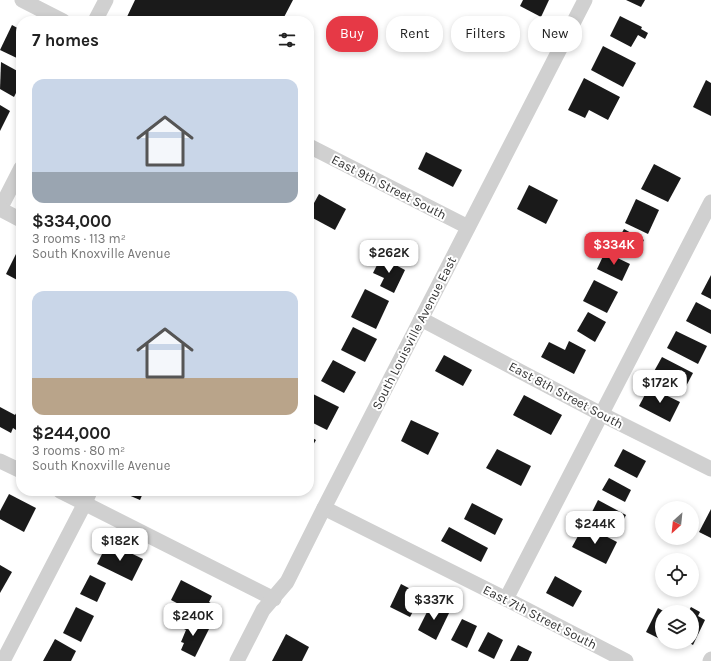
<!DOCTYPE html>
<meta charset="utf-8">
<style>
:root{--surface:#fff;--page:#f2f2f2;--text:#222;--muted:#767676;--accent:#e63946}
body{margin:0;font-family:Karla,sans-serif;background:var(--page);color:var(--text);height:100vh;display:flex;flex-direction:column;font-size:15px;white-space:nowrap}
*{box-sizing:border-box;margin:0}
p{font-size:13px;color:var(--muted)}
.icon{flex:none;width:22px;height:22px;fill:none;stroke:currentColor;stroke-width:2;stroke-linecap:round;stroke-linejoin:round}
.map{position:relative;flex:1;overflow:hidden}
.drawer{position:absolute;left:16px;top:16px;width:298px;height:480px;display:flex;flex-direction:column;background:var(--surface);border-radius:16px;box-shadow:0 2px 6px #0003}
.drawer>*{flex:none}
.hud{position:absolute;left:326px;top:16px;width:325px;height:36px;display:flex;gap:8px}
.needle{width:26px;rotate:207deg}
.fabs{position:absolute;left:655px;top:501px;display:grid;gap:8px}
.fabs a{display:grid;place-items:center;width:44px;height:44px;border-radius:50%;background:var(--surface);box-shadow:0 2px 6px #0003;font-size:20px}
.price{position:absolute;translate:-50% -34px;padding:0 9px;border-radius:8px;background:#fff;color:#222;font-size:13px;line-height:26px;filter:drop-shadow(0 1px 2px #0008)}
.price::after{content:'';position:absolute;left:50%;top:24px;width:12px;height:9px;margin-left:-6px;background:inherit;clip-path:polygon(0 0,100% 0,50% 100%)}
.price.on{background:var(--accent);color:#fff}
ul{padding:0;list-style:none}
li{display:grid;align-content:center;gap:8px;height:212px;padding:0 16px}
li span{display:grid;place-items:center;height:124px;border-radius:12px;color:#555}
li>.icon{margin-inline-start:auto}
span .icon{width:72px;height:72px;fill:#fffc;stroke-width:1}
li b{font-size:17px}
h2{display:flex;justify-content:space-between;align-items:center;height:48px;padding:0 16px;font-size:17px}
.chip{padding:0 14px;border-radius:16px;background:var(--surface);box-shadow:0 2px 6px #0003;font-size:14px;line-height:36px}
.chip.on{background:var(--accent);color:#fff}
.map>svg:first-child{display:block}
</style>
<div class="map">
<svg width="711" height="661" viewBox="0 0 711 661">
<rect width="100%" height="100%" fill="#fff"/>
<g fill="#1a1a1a">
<path d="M 135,0 L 293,0 L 282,21 L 170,21 L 161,16 L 158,21 L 125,21 Z"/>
<path d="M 523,0 L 549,0 L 541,17 L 520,6 Z"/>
<path d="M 626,0 L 645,0 L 641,7 Z"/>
<path d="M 620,16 L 642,27 L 641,29 L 648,33 L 645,39 L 638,35 L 631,47 L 610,36 Z"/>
<path d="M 12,25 L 21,30 L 21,60 L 0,50 Z"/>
<path d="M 603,46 L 636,63 L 623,87 L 591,70 Z"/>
<path d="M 1,62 L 21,73 L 21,83 L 14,97 L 0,89 Z"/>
<path d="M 584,78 L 620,97 L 608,120 L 589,110 L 585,118 L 568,110 Z"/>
<path d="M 706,80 L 711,83 L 711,116 L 693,107 Z"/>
<path d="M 0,105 L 10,111 L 0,131 Z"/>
<path d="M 426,152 L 462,170 L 453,187 L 418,169 Z"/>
<path d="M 654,164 L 681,178 L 668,202 L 641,189 Z"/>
<path d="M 529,185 L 558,200 L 546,224 L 517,209 Z"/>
<path d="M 319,194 L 346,209 L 335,230 L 309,216 L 309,212 Z"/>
<path d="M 636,199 L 659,210 L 648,234 L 625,223 Z"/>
<path d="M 624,229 L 644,240 L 635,256 L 615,245 Z"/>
<path d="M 17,252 L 21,254 L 21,282 L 6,274 Z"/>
<path d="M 605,252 L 630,264 L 622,281 L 597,269 Z"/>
<path d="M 381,257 L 405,270 L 394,293 L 380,286 L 384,278 L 373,273 Z"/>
<path d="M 711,275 L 711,299 L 701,294 Z"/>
<path d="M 594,280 L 618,292 L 607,313 L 583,301 Z"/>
<path d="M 365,289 L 389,301 L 376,329 L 351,317 Z"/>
<path d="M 696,302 L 711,310 L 711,334 L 686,321 Z"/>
<path d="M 588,312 L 606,322 L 595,342 L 577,331 Z"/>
<path d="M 353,327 L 377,339 L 365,362 L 341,350 Z"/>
<path d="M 676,331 L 707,346 L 698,364 L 667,348 Z"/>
<path d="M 569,341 L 586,350 L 574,374 L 541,357 L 549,342 L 565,350 Z"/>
<path d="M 444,355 L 472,370 L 463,386 L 435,371 Z"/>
<path d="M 662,357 L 693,373 L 683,392 L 652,375 Z"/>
<path d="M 333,360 L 356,372 L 344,393 L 321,381 Z"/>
<path d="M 649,387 L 680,402 L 670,422 L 639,406 Z"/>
<path d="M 309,392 L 339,407 L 327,430 L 309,421 Z"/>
<path d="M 524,395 L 562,415 L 551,435 L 513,415 Z"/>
<path d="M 0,407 L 15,415 L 18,410 L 21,412 L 21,428 L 19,432 L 13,428 L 11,433 L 0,427 Z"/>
<path d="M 411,420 L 439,433 L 428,455 L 401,441 Z"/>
<path d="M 309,436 L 316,440 L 309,452 Z"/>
<path d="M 497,449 L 531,466 L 521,486 L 486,468 Z"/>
<path d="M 623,449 L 646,461 L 637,478 L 614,466 Z"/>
<path d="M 609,478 L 631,490 L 625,502 L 602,490 Z"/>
<path d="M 119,491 L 144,491 L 140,500 Z"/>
<path d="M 9,494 L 36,508 L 24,532 L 0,519 L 0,511 Z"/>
<path d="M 598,500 L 626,515 L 617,532 L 589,518 Z"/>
<path d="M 472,503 L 503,519 L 495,535 L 464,519 Z"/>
<path d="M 711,509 L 711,538 L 699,532 Z"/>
<path d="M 584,525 L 617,542 L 606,564 L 572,547 Z"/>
<path d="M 449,527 L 488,548 L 481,562 L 441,541 Z"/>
<path d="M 108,542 L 143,559 L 132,581 L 97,564 Z"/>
<path d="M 0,565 L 12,572 L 0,593 Z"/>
<path d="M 90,575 L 106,583 L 97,602 L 80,594 Z"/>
<path d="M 555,576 L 582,591 L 573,607 L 546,593 Z"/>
<path d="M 181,580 L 212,596 L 209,602 L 219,608 L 210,625 L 192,616 L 194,612 L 171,600 Z"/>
<path d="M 401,584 L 422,595 L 410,617 L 390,607 Z"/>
<path d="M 432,602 L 450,611 L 436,640 L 418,630 Z"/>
<path d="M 76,607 L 94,616 L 81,642 L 63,633 Z"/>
<path d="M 691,607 L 700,612 L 698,616 L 705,620 L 693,645 L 688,642 L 692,642 L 692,612 L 688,612 Z"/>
<path d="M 658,608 L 665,612 L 662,612 L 662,640 L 646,632 Z"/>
<path d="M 186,618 L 209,629 L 195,657 L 181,650 L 184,643 L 181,642 L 186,630 L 182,628 Z"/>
<path d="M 462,619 L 477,626 L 467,648 L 451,640 Z"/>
<path d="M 488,632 L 503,640 L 494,659 L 478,651 Z"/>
<path d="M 286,634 L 309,647 L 302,661 L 272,661 Z"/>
<path d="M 55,639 L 76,651 L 71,661 L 43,661 Z"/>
<path d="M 518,645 L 532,652 L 528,661 L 510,661 Z"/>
</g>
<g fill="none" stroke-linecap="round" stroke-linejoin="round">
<g stroke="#d0d0d0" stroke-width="15">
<path d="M 22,0 L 63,21"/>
<path d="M 95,21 L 106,0"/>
<path d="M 309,146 L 468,227"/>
<path d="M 0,209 L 21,168"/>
<path d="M 0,209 L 21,220"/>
<path d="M 421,319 L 601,414 L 711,469"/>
<path d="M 0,461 L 21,471"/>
<path d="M 60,491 L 274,599"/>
<path d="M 324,508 L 506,599 L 626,661"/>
<path d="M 506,599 L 711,202"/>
<path d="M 3,661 L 85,503 L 90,491"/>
<path d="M 237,661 L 263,610 L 287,582 L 324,508 L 585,0"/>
<path d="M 710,661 L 711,659"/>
</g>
</g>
<g text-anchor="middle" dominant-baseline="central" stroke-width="4" stroke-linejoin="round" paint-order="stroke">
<g font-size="13" fill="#333" stroke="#fff">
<text transform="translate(389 187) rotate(27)">East 9th Street South</text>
<text transform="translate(414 333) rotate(-63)">South Louisville Avenue East</text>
<text transform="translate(566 395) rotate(28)">East 8th Street South</text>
<text transform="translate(540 617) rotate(27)">East 7th Street South</text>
</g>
</g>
</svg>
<div class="fabs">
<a><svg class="needle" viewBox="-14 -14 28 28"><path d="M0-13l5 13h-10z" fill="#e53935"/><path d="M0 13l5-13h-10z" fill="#767676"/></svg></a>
<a><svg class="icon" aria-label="locate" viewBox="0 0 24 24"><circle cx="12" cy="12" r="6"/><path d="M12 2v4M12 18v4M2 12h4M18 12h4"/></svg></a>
<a><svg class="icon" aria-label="layers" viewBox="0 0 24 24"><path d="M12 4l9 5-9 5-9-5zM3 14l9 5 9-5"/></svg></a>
</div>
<b class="price on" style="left:614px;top:266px">$334K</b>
<b class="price" style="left:389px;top:274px">$262K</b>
<b class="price" style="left:660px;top:404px">$172K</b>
<b class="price" style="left:595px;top:545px">$244K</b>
<b class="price" style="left:120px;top:562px">$182K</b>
<b class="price" style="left:434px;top:621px">$337K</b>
<b class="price" style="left:193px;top:637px">$240K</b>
<div class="hud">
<a class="chip on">Buy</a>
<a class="chip">Rent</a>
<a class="chip">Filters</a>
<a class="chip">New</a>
</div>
<section class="drawer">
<h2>7 homes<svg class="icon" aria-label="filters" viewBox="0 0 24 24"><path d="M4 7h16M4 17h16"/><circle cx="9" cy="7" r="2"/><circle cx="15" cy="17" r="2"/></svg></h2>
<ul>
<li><span style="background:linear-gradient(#c9d6e8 75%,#9aa5b1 0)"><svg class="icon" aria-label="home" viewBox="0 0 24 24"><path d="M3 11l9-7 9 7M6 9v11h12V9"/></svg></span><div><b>$334,000</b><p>3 rooms · 113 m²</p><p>South Knoxville Avenue</p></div></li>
<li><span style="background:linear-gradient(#c9d6e8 70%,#b9a48a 0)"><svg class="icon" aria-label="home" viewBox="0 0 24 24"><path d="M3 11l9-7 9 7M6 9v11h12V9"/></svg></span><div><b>$244,000</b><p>3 rooms · 80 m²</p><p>South Knoxville Avenue</p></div></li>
</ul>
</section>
</div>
